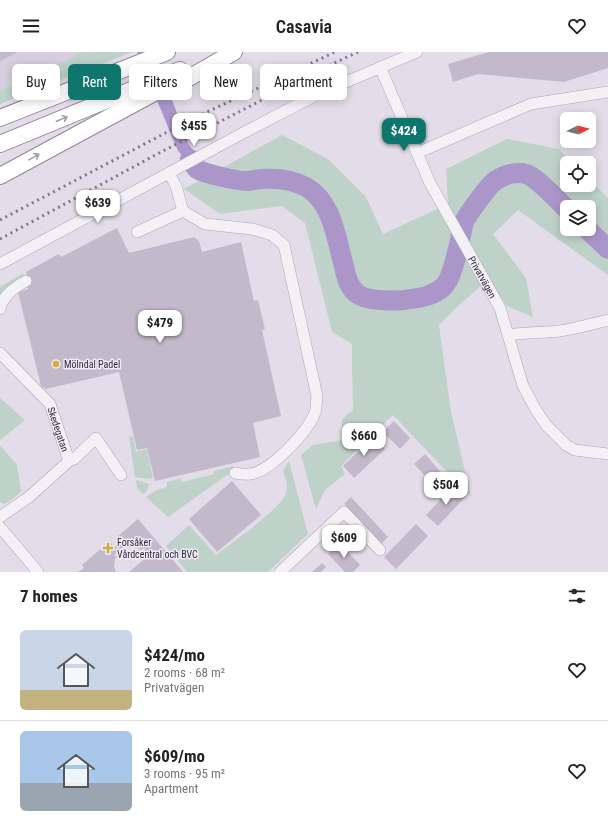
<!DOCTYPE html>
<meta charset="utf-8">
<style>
:root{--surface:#fff;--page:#f2f2f2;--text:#222;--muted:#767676;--line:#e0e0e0;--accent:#0f766e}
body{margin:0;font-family:"Roboto Condensed",sans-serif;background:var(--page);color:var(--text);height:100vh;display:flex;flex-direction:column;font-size:15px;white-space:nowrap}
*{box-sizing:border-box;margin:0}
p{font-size:13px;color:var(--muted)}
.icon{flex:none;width:22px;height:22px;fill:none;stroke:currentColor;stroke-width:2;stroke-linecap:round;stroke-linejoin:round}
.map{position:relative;height:520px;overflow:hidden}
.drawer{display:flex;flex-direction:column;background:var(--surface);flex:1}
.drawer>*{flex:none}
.hud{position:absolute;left:12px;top:12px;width:400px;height:36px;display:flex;gap:8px}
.needle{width:26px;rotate:84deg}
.buttons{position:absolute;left:560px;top:60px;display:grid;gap:8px}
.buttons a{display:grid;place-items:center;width:36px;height:36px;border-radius:6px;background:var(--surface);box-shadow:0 2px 10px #0003;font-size:20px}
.price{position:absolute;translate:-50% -34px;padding:0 9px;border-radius:8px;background:#fff;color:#222;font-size:13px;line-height:26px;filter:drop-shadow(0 1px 2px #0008)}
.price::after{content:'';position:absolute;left:50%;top:24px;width:12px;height:9px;margin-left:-6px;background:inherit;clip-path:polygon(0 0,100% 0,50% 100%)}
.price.current{background:var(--accent);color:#fff}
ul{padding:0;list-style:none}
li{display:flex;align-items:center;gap:12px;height:100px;padding:0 20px}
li+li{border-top:1px solid var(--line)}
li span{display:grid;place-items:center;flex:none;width:112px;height:80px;border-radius:6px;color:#555}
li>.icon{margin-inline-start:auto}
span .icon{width:48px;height:48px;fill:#fffc;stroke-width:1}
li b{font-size:17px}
h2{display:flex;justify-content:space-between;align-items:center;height:48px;padding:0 20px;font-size:17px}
.tag{padding:0 14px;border-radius:6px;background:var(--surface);box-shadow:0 2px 10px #0003;font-size:14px;line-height:36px}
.tag.current{background:var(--accent);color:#fff}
header{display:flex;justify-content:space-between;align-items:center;height:52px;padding:0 20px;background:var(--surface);font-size:18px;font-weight:600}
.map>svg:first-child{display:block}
</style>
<header><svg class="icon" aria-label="menu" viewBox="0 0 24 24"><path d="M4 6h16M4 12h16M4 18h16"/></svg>Casavia<svg class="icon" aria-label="heart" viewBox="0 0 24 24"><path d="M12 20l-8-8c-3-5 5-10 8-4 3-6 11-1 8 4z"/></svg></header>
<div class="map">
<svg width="608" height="520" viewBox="0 0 608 520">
<rect width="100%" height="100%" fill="#e2dde8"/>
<path fill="#d6cfdd" d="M 0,0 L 83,0 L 0,39 Z"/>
<g fill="#bed2ca" fill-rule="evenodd">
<path d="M 83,0 L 132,0 L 0,52 L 0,39 Z"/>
<path d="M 282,83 L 328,107 L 366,145 L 383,182 L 448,152 L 446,117 L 507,87 L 559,97 L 573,111 L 567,111 L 567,133 L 589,133 L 589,127 L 608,146 L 608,223 L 518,158 L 493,182 L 526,226 L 533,265 L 507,254 L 488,228 L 459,253 L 439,273 L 451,360 L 471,445 L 393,363 L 341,414 L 345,422 L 325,438 L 316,457 L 301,403 L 313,393 L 342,388 L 342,367 L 353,358 L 352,316 L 352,292 L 332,280 L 305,171 L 282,154 L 220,162 L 184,137 ZM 567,155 L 589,155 L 589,177 L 567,177 Z"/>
<path d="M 23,221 L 24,226 L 0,249 L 0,235 Z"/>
<path d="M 0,346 L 25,368 L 0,388 Z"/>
<path d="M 133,384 L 136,400 L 147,397 L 153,426 L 150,427 L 135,425 L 129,385 Z"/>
<path d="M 0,393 L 17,413 L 21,439 L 14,446 L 4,452 L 0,450 Z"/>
<path d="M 289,409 L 308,482 L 268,520 L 187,520 L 166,494 L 189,473 L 216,503 C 230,492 283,455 286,441 C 288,433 286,426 283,419 Z"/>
<path d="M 233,414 L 234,418 L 168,465 L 146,445 L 157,438 L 167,435 L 167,430 L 181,426 L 182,430 L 214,422 L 214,419 Z"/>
<path d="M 136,428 L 149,432 L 147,439 L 143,442 L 137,436 Z"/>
</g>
<path fill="#ab96ca" d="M 137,0 L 150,0 L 172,48 L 189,93 L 213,122 L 207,129 L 178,99 Z"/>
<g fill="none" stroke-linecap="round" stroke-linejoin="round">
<g stroke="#ab96ca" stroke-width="20">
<path d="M 190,107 C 192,110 195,115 197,117 C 205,122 238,129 247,129 C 252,129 257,127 262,127 C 277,126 293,128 306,135 C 333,150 336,187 344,214 C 346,225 349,237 359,243 C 369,249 392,249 404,248 C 418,246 432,245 443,235 C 454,226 460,185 464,170 C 467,163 489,133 495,129 C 503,123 516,119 526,122 C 537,125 558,149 567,157"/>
<path d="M 587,177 L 608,197"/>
</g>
</g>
<g fill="#c2baca">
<path d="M 0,0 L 18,0 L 0,9 Z"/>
<path d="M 489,0 L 608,0 L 608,16 L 564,30 L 478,22 L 453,30 L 448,12 Z"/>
<path d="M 117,176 L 129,201 L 194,185 L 199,189 L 202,200 L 241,190 L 254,249 L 258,248 L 265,277 L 262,278 L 281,364 L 253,371 L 260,405 L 155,429 L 147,396 L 137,398 L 119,320 L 46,337 L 41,334 L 18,240 L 28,237 L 26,220 L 59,202 L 61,205 Z"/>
<path d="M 394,369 L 410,386 L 400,397 L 383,380 Z"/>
<path d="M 373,385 L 385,397 L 354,426 L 343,414 Z"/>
<path d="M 425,402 L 445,425 L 435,434 L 414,412 Z"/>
<path d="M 232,429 L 261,463 L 217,500 L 189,467 Z"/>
<path d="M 453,434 L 465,445 L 438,474 L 426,463 Z"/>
<path d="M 351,445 L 388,485 L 381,492 L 344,452 Z"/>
<path d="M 138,467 L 183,520 L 129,520 L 149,503 L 144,496 L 141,498 L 135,494 L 127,496 L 125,494 L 114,503 L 117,505 L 115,507 L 114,514 L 116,520 L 78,520 L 84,516 L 82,513 L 110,489 L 114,495 L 119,490 L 116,486 Z"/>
<path d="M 416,472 L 428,484 L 396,517 L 384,505 Z"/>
<path d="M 340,491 L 360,513 L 353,520 L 345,520 L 328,502 Z"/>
<path d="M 322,511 L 326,515 L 321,520 L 312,520 Z"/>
</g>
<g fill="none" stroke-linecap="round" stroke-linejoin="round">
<g stroke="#aea6b5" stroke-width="12">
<g id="minor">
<path id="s1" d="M 380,15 L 430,131 L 500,256 L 523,334 L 536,358 L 546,373 L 566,393 L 575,398 L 608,402"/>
<path d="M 417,101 L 531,52 L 608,40"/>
<path d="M 169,121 L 176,134 L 183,159 L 205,172 L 252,177 L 272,183 L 284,193 L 317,344 C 316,349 317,355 315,360 C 310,378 270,420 250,422 C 245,423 240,422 235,421"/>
<path d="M 137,180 L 183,159"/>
<path d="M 0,212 L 243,81 L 320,41 L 417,0"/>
<path d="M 0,257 C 3,243 15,235 26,229"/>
<path d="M 509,283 C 525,280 542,281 559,279 C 575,277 592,272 608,268"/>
<path id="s2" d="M 0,301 L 50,352 L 69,409 L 29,445 L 0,465"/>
<path d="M 69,409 L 74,407 L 96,386 L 121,423"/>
<path d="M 0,475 L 38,520"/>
<path d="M 280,520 L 344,460 L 380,498"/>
</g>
</g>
<g stroke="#91849f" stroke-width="18">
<g id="highway">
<path d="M 0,66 L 167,0"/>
<path d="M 0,92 L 180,18"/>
<path d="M 0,124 L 154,41 L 187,27 L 234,0"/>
</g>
</g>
<use href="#minor" stroke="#f3f0f6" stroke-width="11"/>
<use href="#highway" stroke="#fff" stroke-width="16"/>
<g stroke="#847692" stroke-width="3" stroke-dasharray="2 4" stroke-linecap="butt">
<path d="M 0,168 L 192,67 L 335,0"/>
<path d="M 0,187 L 161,100 L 332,12 L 358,0"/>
</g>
</g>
<defs><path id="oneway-shaft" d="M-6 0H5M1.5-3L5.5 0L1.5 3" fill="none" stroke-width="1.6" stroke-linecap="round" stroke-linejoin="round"/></defs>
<g stroke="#a39da9">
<use href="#oneway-shaft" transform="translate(62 67) rotate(-22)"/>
<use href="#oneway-shaft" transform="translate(34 105) rotate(-29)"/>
</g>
<g fill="#d3ac3b" stroke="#f0ecf5" stroke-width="1.5">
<circle cx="56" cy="312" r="4"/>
<path d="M106 490h4v4h4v4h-4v4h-4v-4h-4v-4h4z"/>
</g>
<g text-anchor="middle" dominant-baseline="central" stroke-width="3" stroke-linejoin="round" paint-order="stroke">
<g font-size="10" fill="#33263f" stroke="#f0ecf5">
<text stroke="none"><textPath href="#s1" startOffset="234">Privatvägen</textPath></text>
<text stroke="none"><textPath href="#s2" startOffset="98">Skedegatan</textPath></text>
</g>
<g font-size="10" fill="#33263f" stroke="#f0ecf5" text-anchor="start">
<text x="64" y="312">Mölndal Padel</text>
<text x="117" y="490">Forsåker<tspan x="117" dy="12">Vårdcentral och BVC</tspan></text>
</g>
</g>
</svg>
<div class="buttons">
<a><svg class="needle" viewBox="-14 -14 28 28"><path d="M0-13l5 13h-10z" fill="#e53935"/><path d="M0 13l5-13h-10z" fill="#767676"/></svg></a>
<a><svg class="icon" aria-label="locate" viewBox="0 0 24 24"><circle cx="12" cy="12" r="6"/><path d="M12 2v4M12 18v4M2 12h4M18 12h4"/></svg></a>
<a><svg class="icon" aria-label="layers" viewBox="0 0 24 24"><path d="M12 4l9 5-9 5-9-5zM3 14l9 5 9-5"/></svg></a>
</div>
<b class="price" style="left:194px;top:95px">$455</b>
<b class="price current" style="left:404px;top:100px">$424</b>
<b class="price" style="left:98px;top:172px">$639</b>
<b class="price" style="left:160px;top:292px">$479</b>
<b class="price" style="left:364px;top:405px">$660</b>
<b class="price" style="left:446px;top:454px">$504</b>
<b class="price" style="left:344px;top:507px">$609</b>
<div class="hud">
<a class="tag">Buy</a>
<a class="tag current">Rent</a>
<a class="tag">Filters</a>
<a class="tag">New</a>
<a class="tag">Apartment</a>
</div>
</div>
<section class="drawer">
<h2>7 homes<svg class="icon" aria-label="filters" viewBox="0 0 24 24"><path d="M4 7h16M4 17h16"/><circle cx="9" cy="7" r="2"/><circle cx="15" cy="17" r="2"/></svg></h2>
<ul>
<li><span style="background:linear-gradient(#c9d6e8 75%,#c2b280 0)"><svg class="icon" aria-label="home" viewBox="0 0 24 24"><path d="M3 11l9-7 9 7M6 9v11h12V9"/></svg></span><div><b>$424/mo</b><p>2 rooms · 68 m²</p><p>Privatvägen</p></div><svg class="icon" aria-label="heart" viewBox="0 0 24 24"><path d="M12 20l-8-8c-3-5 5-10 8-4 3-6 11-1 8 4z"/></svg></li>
<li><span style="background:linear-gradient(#a9c7e8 65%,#9aa5b1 0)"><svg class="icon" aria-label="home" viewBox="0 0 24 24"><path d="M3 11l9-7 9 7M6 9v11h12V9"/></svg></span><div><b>$609/mo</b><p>3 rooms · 95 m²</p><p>Apartment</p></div><svg class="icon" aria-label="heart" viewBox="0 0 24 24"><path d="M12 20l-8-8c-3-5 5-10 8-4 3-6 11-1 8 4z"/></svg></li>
</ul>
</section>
